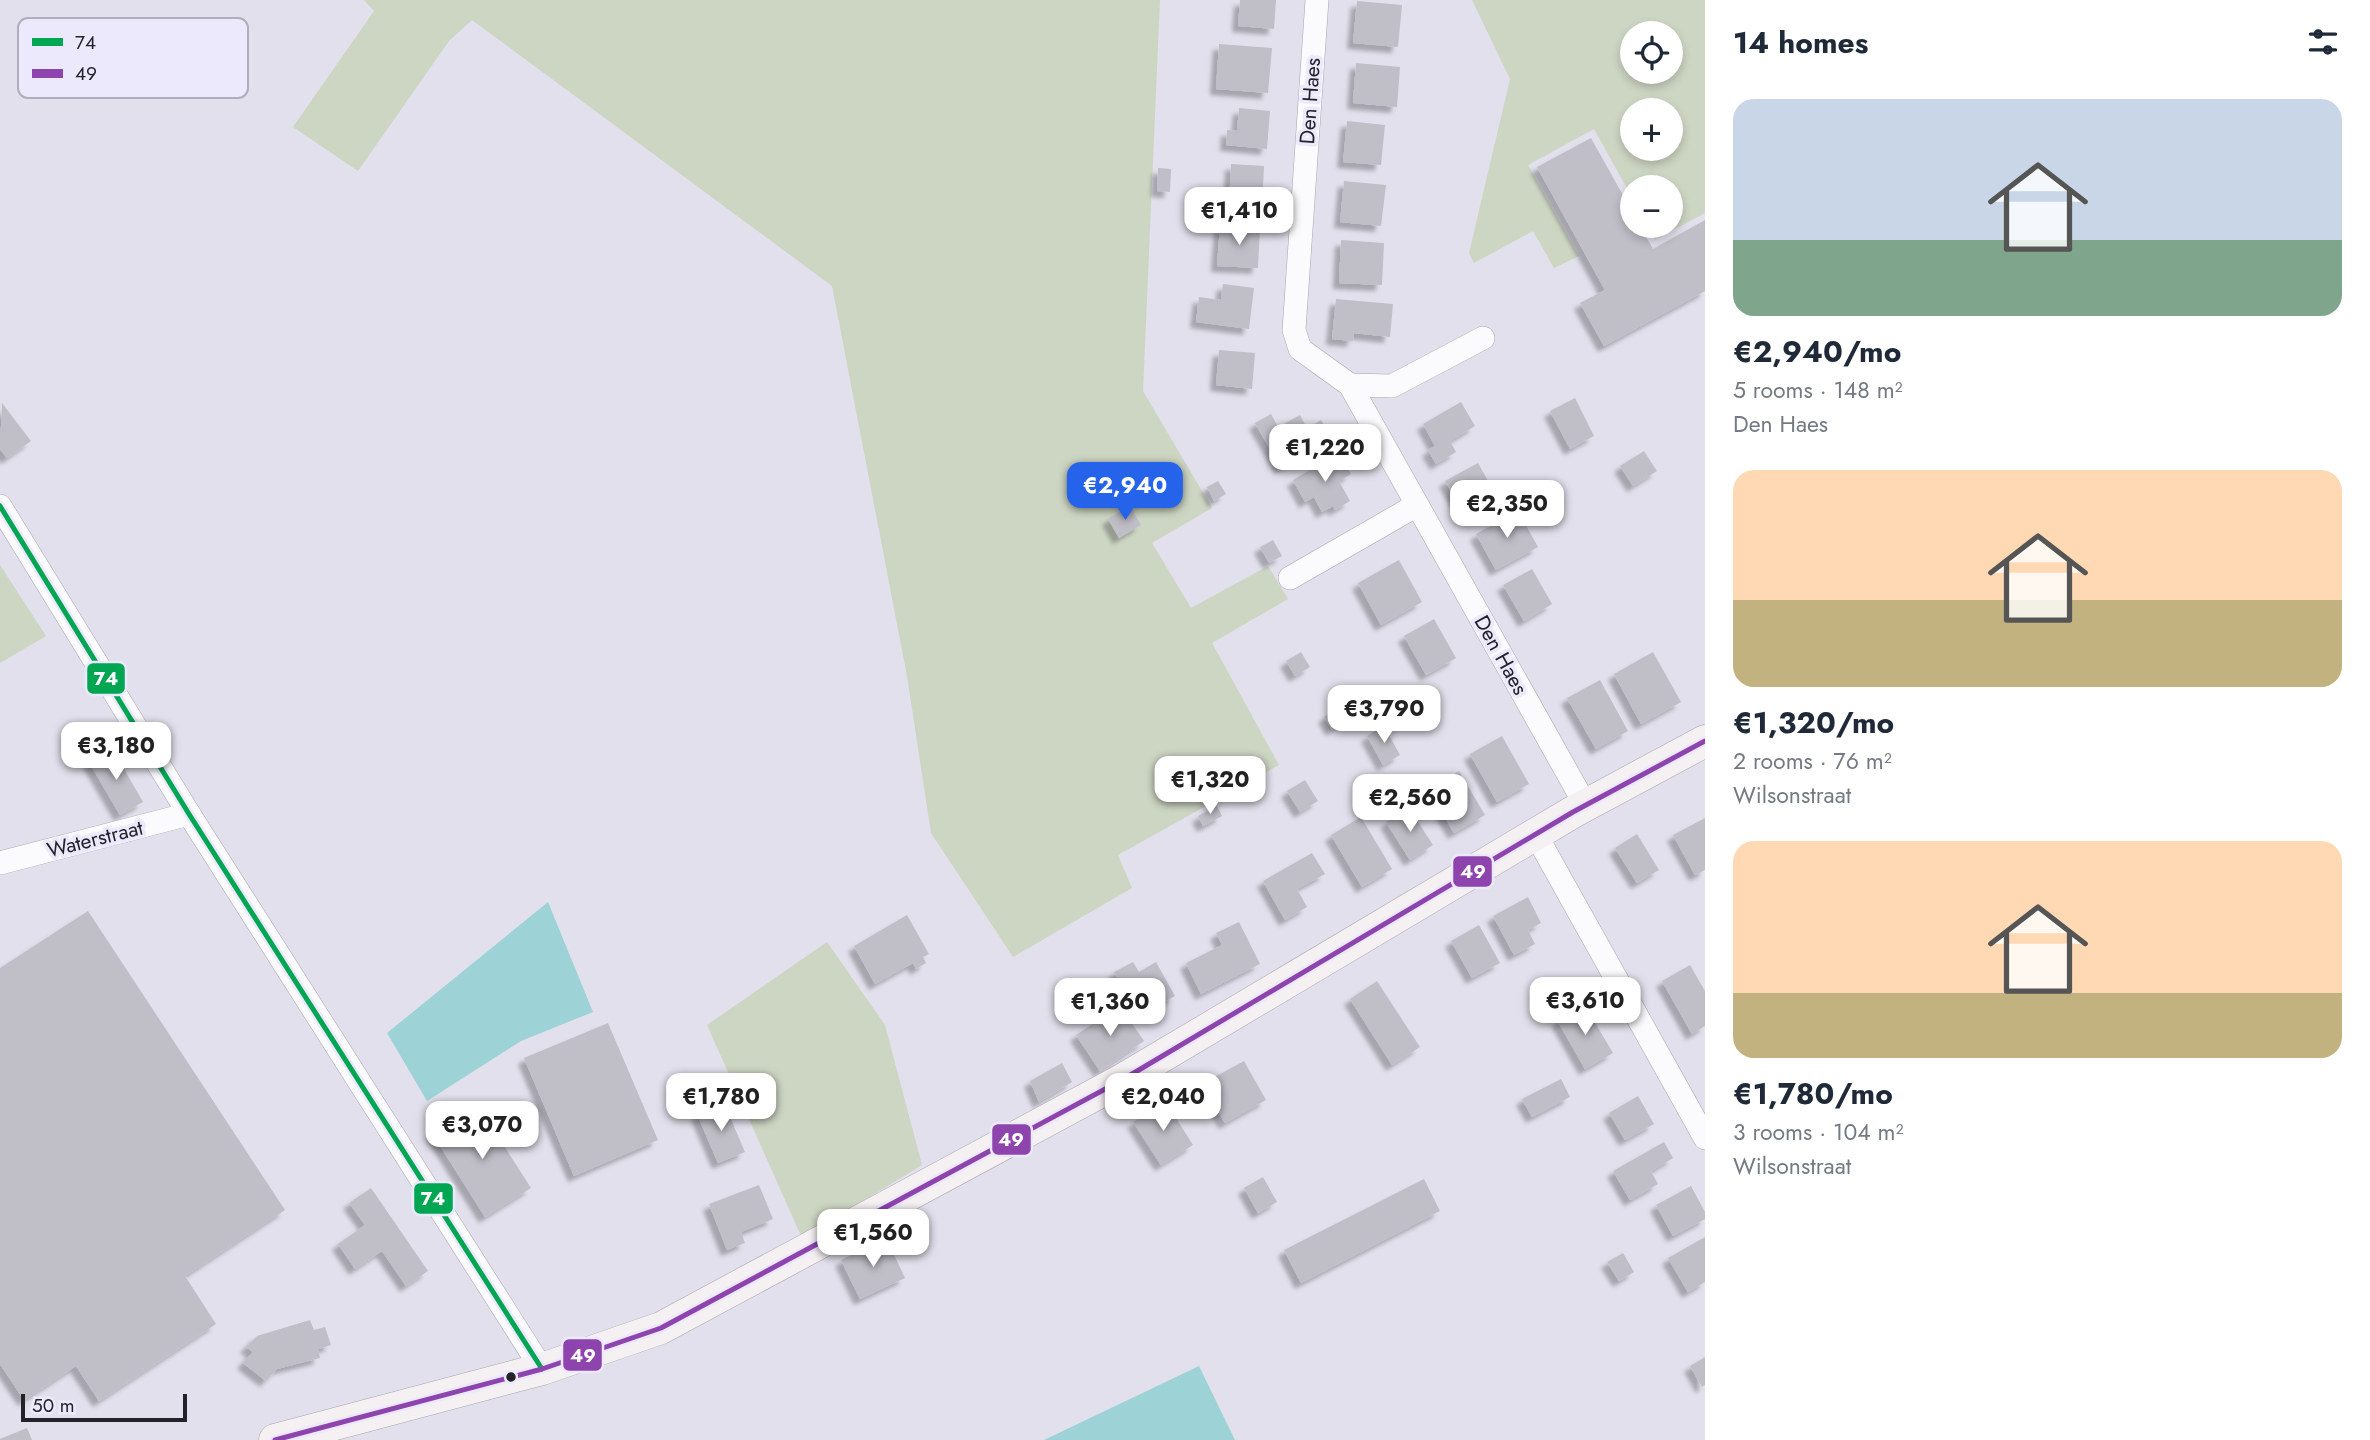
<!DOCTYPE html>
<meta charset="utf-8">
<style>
:root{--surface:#fff;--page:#f6f6f7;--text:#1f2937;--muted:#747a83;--accent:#2563eb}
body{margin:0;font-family:Jost,sans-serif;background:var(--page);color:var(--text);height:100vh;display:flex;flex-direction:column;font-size:26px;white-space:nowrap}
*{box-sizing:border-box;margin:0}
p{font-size:23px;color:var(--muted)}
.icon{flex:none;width:38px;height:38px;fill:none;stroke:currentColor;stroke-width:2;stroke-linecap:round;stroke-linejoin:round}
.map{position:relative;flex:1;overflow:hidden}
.sheet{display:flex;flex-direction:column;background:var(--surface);width:665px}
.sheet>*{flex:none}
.tools{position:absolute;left:1620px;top:21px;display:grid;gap:14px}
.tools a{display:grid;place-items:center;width:63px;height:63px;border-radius:50%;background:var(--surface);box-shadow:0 4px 10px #0003;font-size:35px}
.scale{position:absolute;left:21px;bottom:18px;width:166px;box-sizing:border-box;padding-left:7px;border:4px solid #232229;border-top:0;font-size:19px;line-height:24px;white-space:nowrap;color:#232229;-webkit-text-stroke:5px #ece9fd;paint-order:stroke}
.price{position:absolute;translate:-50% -60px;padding:0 16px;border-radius:14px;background:#fff;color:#222;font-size:23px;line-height:46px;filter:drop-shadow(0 2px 4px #0008)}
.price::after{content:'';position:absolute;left:50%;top:42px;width:21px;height:16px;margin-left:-10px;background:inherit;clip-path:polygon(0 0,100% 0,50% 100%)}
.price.selected{background:var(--accent);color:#fff}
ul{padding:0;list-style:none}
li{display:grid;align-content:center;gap:14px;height:371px;padding:0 28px}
li span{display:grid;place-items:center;height:217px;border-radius:21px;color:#555}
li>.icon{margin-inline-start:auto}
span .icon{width:126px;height:126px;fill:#fffc;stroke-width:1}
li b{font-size:30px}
h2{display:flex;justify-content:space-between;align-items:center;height:84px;padding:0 28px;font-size:30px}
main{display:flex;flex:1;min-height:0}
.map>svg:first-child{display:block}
</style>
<main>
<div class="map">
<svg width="1705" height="1440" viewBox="0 0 1705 1440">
<defs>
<filter id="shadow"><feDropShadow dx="-6" dy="6" stdDeviation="2" flood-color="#0004"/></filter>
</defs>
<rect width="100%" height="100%" fill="#e2e0ec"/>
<g fill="#cdd5c3" fill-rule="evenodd">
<path d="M 364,0 L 1160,0 L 1143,391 L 1212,508 L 1152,543 L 1191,608 L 1268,566 L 1288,599 L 1212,643 L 1279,765 L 1118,855 L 1132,888 L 1013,957 L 931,833 L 907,676 L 832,286 L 472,20 L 449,41 L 358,171 L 293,127 L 374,11 Z"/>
<path d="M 1472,0 L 1705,0 L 1705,213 L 1655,240 L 1647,226 L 1671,226 L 1671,187 L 1633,187 L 1633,199 L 1594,129 L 1528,165 L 1579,256 L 1554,268 L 1533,231 L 1474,263 L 1469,253 L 1510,79 ZM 1633,33 L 1671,33 L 1671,72 L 1633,72 ZM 1633,110 L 1671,110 L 1671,149 L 1633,149 Z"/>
<path d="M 0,565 L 46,636 L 0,663 Z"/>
<path d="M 827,942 L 885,1025 L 922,1165 L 802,1238 L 707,1025 Z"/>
</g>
<g fill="#9dd3d7">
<path d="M 548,902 L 593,1012 L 521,1041 L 427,1101 L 387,1033 Z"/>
<path d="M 1199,1366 L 1235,1440 L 1044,1440 Z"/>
</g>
<g fill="#c0bfc8" filter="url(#shadow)">
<path d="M 1240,0 L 1276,0 L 1274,29 L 1238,26 Z"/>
<path d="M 1357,1 L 1402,5 L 1398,47 L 1353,43 Z"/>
<path d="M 1219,44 L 1272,48 L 1268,93 L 1216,89 Z"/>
<path d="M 1356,63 L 1400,67 L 1397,107 L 1353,103 Z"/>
<path d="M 1239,108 L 1270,111 L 1267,149 L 1226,145 L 1227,130 L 1237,131 Z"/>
<path d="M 1347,121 L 1385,125 L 1381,165 L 1343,162 Z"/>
<path d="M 1591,138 L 1633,213 L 1633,226 L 1640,226 L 1653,249 L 1705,220 L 1705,291 L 1604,346 L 1580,303 L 1605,290 L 1537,167 Z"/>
<path d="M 1231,164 L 1264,166 L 1262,208 L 1229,206 Z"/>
<path d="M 1158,168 L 1171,169 L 1170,192 L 1157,191 Z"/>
<path d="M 1344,181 L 1386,185 L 1381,226 L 1340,222 Z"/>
<path d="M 1220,226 L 1260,228 L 1258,268 L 1217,266 Z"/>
<path d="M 1341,240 L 1384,243 L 1382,285 L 1339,283 Z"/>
<path d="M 1223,284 L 1254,288 L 1249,329 L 1196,322 L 1199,297 L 1221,300 Z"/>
<path d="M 1336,299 L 1393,304 L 1390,337 L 1354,333 L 1353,341 L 1332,339 Z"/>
<path d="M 1219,350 L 1255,353 L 1252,389 L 1216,385 Z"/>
<path d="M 1575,398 L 1594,436 L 1570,449 L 1550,411 Z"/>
<path d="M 1461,402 L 1475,426 L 1450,441 L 1456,452 L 1436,464 L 1428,450 L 1435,446 L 1423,424 Z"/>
<path d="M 2,403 L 31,441 L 7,458 L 0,449 Z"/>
<path d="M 1271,414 L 1278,427 L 1300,415 L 1307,428 L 1321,420 L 1332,439 L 1281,468 L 1255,423 Z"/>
<path d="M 1644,451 L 1657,471 L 1633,486 L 1620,466 Z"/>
<path d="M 1339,453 L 1351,474 L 1339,481 L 1350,501 L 1335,510 L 1333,506 L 1322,512 L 1314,497 L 1305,502 L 1293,480 Z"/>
<path d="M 1478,463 L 1498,499 L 1466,517 L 1445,481 Z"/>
<path d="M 1218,481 L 1226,494 L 1214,501 L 1207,487 Z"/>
<path d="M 1130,506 L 1141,525 L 1119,538 L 1108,519 Z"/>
<path d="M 1518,511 L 1538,547 L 1496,570 L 1476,534 Z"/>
<path d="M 1273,540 L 1282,556 L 1269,563 L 1260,547 Z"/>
<path d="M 1399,560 L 1422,602 L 1381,625 L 1358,583 Z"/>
<path d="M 1532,569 L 1552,604 L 1524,621 L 1503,585 Z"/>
<path d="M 1434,619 L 1456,658 L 1426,675 L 1404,636 Z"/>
<path d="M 1301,652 L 1310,667 L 1295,676 L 1286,661 Z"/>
<path d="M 1653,652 L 1681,702 L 1641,724 L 1614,674 Z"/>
<path d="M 1600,680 L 1628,731 L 1596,749 L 1567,698 Z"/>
<path d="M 1339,707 L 1347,720 L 1332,730 L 1324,717 Z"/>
<path d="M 1384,726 L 1400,755 L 1383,765 L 1367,736 Z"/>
<path d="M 1502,736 L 1529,784 L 1497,802 L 1470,754 Z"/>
<path d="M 112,748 L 143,802 L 120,815 L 89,762 Z"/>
<path d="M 1459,771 L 1485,815 L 1454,833 L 1428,789 Z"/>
<path d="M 1305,780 L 1318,801 L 1300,812 L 1287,791 Z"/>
<path d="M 1217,806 L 1222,816 L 1203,826 L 1198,816 Z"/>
<path d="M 1409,808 L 1433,845 L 1410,860 L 1386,822 Z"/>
<path d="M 1361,817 L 1392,869 L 1362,887 L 1331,835 Z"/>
<path d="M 1705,818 L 1705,870 L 1695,875 L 1673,835 Z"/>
<path d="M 1637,834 L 1659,870 L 1637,883 L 1615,848 Z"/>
<path d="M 1312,853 L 1325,874 L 1297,889 L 1307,907 L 1285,920 L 1263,881 Z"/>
<path d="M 1528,897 L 1541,923 L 1528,930 L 1535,944 L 1514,955 L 1493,916 Z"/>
<path d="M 88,911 L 285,1210 L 185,1276 L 216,1324 L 99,1401 L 76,1366 L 24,1400 L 0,1364 L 0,968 Z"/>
<path d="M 907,915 L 929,954 L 923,957 L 926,963 L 916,969 L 913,963 L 875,984 L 854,946 Z"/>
<path d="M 1239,922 L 1260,964 L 1201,994 L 1186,963 L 1222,945 L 1216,933 Z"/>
<path d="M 1479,925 L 1500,963 L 1472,978 L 1451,941 Z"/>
<path d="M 1133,962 L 1139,972 L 1156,962 L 1175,996 L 1139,1016 L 1114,972 Z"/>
<path d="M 1690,965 L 1705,991 L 1705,1026 L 1692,1034 L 1662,981 Z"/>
<path d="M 1377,981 L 1420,1047 L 1392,1065 L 1350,999 Z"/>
<path d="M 1584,1004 L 1613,1053 L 1585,1069 L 1557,1020 Z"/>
<path d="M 1120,1006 L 1144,1041 L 1100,1071 L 1076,1035 Z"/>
<path d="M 608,1023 L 658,1140 L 574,1176 L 524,1058 Z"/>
<path d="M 1244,1061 L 1266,1100 L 1225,1123 L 1202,1084 Z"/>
<path d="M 1062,1063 L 1072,1082 L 1039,1102 L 1030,1081 Z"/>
<path d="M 1561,1079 L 1570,1097 L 1532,1117 L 1522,1099 Z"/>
<path d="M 1638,1096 L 1654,1124 L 1625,1140 L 1609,1113 Z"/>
<path d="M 1166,1102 L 1193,1145 L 1161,1165 L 1133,1122 Z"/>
<path d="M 724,1103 L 745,1152 L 718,1163 L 697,1114 Z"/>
<path d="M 478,1105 L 531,1188 L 485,1217 L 432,1133 Z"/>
<path d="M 1664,1142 L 1673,1158 L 1651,1171 L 1658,1184 L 1630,1200 L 1613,1171 Z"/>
<path d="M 1263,1177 L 1277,1202 L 1258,1213 L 1244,1188 Z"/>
<path d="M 1424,1179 L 1440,1211 L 1301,1283 L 1284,1250 Z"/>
<path d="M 759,1185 L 773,1219 L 741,1232 L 745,1243 L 727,1250 L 709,1204 Z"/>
<path d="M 1691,1186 L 1705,1212 L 1705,1219 L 1673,1236 L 1656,1205 Z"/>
<path d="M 371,1188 L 428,1271 L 406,1286 L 382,1251 L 355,1269 L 338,1244 L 365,1225 L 349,1203 Z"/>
<path d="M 1705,1237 L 1705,1282 L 1688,1292 L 1668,1258 Z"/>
<path d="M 886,1238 L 905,1278 L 860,1299 L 841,1260 Z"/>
<path d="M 1623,1253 L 1634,1272 L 1619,1281 L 1607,1262 Z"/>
<path d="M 310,1320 L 314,1330 L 325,1327 L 331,1345 L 318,1349 L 320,1358 L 277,1369 L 266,1381 L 243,1363 L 253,1352 L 246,1347 L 257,1336 Z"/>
<path d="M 1705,1357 L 1705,1385 L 1702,1387 L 1690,1366 Z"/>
<path d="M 27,1428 L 32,1440 L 0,1440 L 0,1439 Z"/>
</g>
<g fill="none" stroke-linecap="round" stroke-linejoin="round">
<g stroke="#a6a5ad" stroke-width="24">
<g id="street">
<path d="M 1317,0 L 1294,330 L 1300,349 L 1350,385 L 1586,806"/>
<path d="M 1350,385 L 1392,386 L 1483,338"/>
<path d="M 0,506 L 189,814 L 542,1369"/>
<path d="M 1290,578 L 1417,505"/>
<path d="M 1536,835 L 1705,1138"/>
<path d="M 0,863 L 189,814"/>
</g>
</g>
<g stroke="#a6a5ad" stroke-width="33">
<path id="secondary" d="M 275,1440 L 542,1369 L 661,1328 L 1122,1080 L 1573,812 L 1705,741"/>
</g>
<use href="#street" stroke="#fbfafc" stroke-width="23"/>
<use href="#secondary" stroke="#f5f0f2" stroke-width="32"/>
<g stroke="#ece9fd" stroke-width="10">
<path id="bus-1" d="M 0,506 L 189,814 L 542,1369"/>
</g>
<g stroke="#ece9fd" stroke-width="10">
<path id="bus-2" d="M 275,1440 L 542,1369 L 661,1328 L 1122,1080 L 1573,812 L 1705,741"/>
</g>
<use href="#bus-1" stroke="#00a651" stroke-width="5"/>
<use href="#bus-2" stroke="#8e44ad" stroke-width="5"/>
</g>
<circle fill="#232229" stroke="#ece9fd" stroke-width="2.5" cx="511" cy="1377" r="6"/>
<g text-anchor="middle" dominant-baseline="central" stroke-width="7" stroke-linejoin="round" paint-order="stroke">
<g font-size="21" fill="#232229" stroke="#ece9fd">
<text transform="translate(1310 101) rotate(-86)">Den Haes</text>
<text transform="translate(1501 655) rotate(61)">Den Haes</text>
<text transform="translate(95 839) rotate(-14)">Waterstraat</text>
</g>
</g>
<rect x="18" y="18" width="230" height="80" rx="10" fill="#ece9fd" stroke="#b0adbd" stroke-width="2"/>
<rect x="32" y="38" width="31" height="8" fill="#00a651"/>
<rect x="32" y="69" width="31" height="9" fill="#8e44ad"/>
<g font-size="19" fill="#232229">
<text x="75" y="49">74</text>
<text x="75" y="80">49</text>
</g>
<g stroke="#ece9fd" stroke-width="2.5">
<rect x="86" y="662" width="40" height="33" rx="7" fill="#00a651"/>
<rect x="1452" y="855" width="41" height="33" rx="7" fill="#8e44ad"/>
<rect x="991" y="1123" width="41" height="33" rx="7" fill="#8e44ad"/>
<rect x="413" y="1182" width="41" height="33" rx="7" fill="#00a651"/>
<rect x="562" y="1338" width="41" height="34" rx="7" fill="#8e44ad"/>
</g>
<g font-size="19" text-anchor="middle" font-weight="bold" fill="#fff">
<text x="106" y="685">74</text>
<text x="1473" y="878">49</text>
<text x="1011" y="1146">49</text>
<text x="433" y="1205">74</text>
<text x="583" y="1362">49</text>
</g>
</svg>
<div class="tools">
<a><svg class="icon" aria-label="locate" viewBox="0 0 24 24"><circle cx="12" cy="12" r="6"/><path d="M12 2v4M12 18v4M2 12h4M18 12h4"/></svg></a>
<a>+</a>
<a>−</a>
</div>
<div class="scale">50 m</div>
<b class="price" style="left:1239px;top:247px">€1,410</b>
<b class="price" style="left:1325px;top:484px">€1,220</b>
<b class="price selected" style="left:1125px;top:522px">€2,940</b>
<b class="price" style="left:1507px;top:540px">€2,350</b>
<b class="price" style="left:1384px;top:745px">€3,790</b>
<b class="price" style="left:116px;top:782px">€3,180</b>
<b class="price" style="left:1210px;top:816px">€1,320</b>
<b class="price" style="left:1410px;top:834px">€2,560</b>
<b class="price" style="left:1585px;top:1037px">€3,610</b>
<b class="price" style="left:1110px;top:1038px">€1,360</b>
<b class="price" style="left:721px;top:1133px">€1,780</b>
<b class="price" style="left:1163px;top:1133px">€2,040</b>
<b class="price" style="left:482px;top:1161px">€3,070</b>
<b class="price" style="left:873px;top:1269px">€1,560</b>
</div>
<section class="sheet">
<h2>14 homes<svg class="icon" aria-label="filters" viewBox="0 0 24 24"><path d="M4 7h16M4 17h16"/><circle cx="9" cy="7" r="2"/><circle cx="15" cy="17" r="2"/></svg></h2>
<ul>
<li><span style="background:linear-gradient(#c9d6e8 65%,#7fa58c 0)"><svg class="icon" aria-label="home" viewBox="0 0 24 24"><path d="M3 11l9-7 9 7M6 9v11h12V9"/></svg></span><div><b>€2,940/mo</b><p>5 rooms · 148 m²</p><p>Den Haes</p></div></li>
<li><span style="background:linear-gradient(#ffd9b3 60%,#c2b280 0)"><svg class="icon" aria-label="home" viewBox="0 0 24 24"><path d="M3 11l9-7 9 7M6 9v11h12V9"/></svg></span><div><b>€1,320/mo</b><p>2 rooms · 76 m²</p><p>Wilsonstraat</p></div></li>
<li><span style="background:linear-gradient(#ffd9b3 70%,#c2b280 0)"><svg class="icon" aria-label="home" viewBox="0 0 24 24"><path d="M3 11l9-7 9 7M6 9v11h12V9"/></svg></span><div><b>€1,780/mo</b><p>3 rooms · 104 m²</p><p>Wilsonstraat</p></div></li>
</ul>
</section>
</main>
